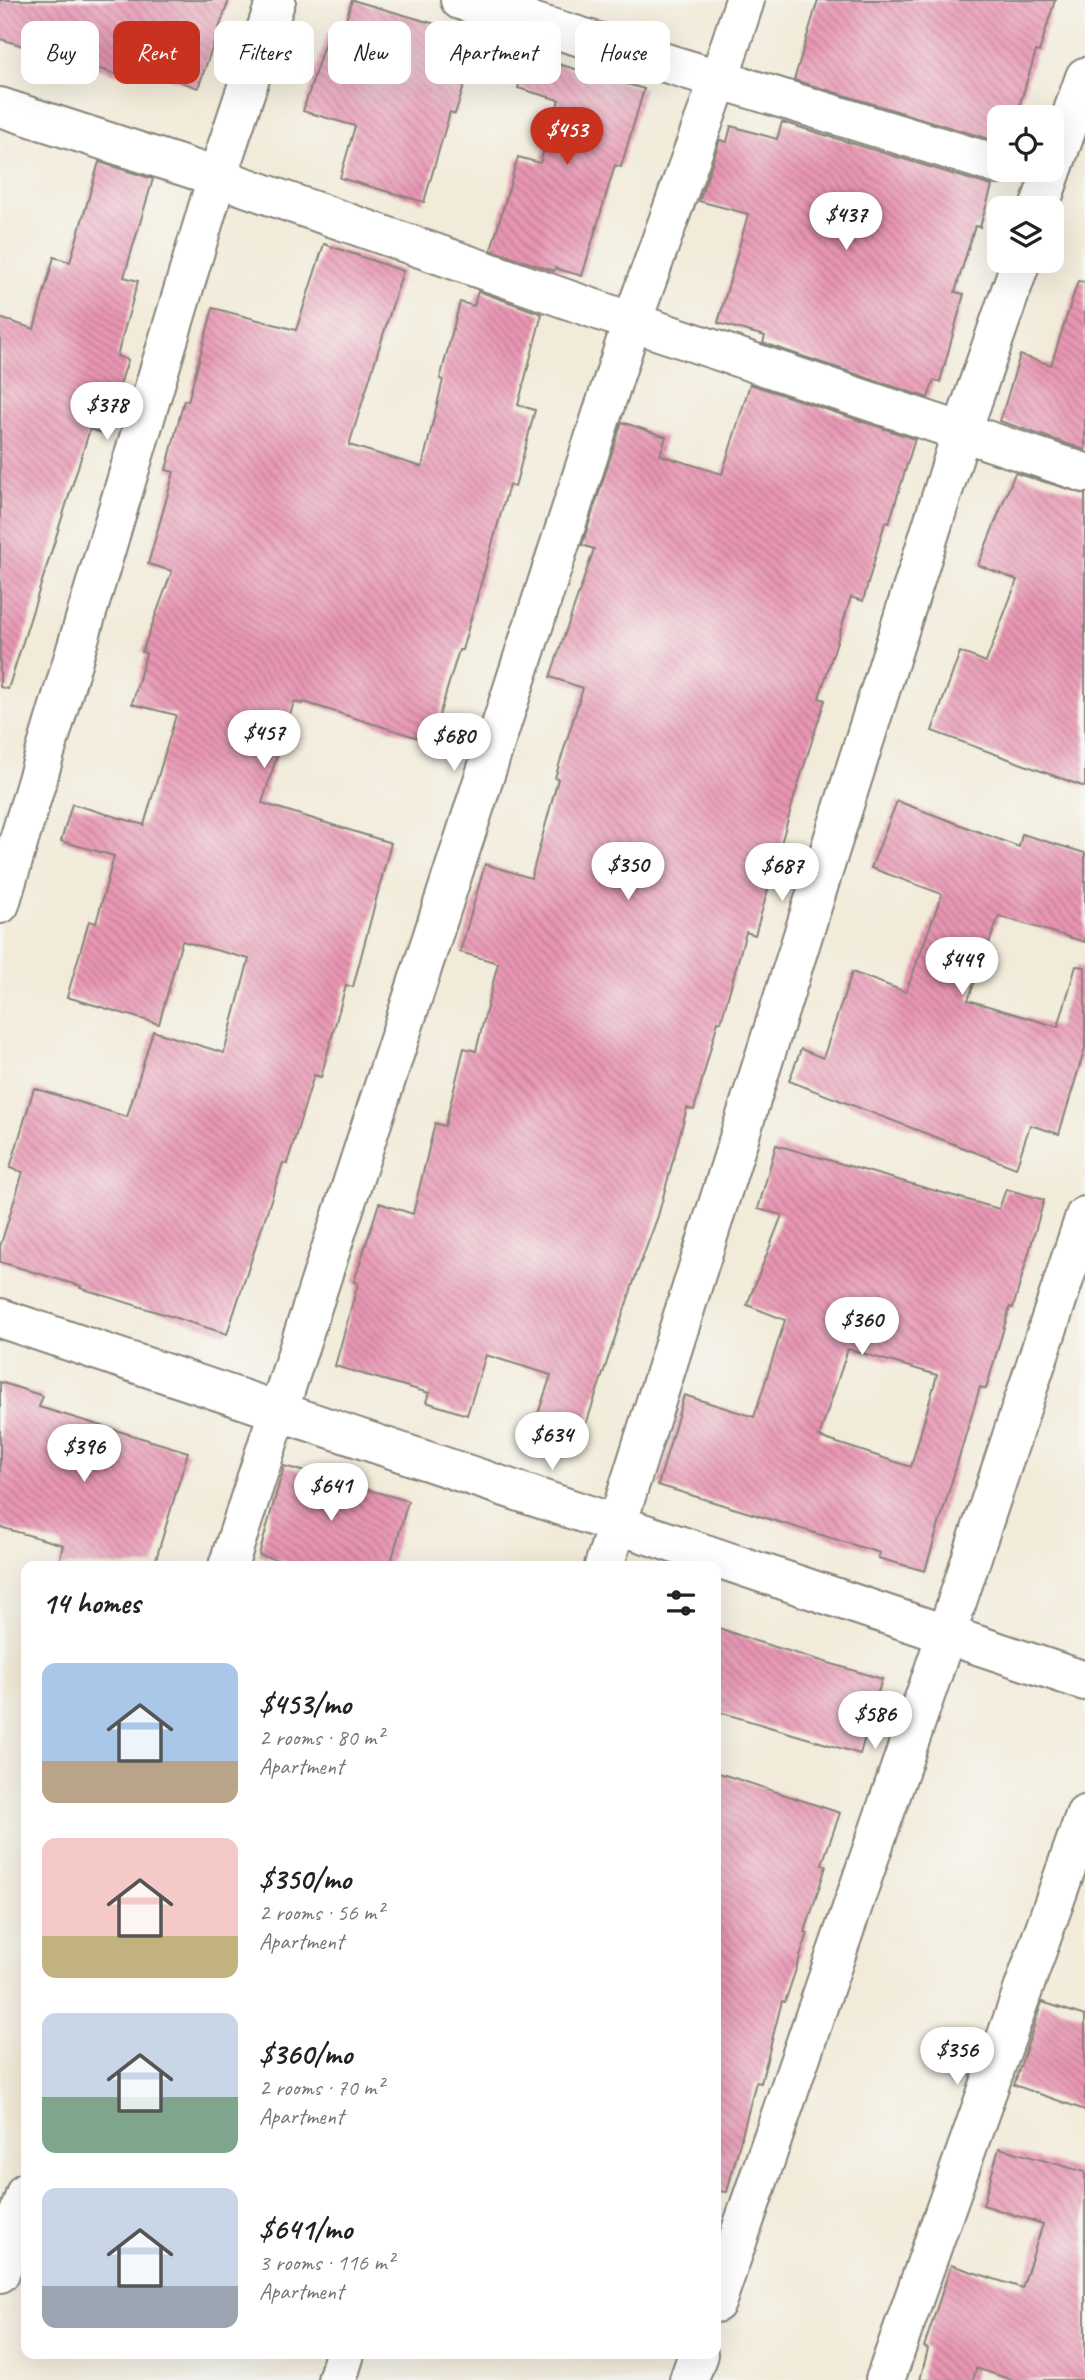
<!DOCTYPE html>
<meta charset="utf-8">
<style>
:root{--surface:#fff;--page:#f6f6f6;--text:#222;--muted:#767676;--accent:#c8321e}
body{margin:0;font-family:Caveat,sans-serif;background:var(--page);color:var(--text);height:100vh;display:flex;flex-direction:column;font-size:26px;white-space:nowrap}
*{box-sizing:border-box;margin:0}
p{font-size:23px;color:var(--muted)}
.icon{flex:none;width:38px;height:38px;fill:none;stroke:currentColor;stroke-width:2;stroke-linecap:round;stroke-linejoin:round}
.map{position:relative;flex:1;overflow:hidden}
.details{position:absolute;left:21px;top:1561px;width:700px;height:798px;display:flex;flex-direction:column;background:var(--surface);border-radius:14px;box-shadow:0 7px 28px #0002}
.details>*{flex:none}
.hud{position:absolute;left:21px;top:21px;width:700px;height:63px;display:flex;gap:14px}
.buttons{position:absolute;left:987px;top:105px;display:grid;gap:14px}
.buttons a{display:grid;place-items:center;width:77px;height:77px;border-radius:14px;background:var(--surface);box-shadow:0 7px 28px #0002;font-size:35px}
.price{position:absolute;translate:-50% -60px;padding:0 16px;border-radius:24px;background:#fff;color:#222;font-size:23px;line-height:46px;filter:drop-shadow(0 2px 4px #0008)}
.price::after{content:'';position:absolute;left:50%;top:42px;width:21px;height:16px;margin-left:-10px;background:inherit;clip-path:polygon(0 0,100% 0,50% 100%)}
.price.on{background:var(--accent);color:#fff}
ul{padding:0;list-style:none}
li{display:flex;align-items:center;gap:21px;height:175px;padding:0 21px}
li span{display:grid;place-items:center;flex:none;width:196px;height:140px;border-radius:14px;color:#555}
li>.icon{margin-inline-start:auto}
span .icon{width:84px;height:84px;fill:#fffc;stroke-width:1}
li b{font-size:30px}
h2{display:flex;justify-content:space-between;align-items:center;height:84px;padding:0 21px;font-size:30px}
.chip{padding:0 24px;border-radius:14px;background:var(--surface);box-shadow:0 7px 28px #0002;font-size:24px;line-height:63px}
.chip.on{background:var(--accent);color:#fff}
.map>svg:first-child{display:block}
</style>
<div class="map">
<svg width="1085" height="2380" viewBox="0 0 1085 2380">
<defs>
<pattern id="building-back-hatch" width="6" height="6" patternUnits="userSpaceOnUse" patternTransform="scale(1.75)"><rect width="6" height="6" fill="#e996b3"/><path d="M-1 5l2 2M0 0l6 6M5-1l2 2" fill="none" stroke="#bc7a91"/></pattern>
</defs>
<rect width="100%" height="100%" fill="#f6f6f2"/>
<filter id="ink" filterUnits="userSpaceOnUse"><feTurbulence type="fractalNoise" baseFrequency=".0143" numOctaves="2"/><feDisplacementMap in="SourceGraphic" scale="14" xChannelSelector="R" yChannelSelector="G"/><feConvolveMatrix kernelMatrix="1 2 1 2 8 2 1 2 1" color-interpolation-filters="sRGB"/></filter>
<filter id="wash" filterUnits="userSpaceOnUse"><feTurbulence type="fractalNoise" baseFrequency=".00686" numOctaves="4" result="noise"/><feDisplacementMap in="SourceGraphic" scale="28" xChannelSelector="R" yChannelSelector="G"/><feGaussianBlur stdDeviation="1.57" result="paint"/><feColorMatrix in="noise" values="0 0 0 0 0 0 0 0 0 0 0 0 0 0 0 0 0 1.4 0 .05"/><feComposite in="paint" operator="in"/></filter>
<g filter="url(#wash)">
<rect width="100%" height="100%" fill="#f2ebd9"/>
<g id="blocks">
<g fill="url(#building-back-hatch)" fill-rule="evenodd">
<path d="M 0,0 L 229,0 L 198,88 L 130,64 L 126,77 L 0,39 Z"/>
<path d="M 352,0 L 480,37 L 455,114 L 450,112 L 424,202 L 340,178 L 355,126 L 303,111 L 328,32 L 341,36 Z"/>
<path d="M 818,0 L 1055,0 L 1039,52 L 1036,51 L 1016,117 L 999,117 L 999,142 L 794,80 Z"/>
<path d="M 527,55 L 644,89 L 621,167 L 615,165 L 582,276 L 555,268 L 554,271 L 491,250 L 518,157 L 540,163 L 559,100 L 518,88 Z"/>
<path d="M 782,122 L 992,186 L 980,227 L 975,226 L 955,292 L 964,294 L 940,382 L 934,380 L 928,398 L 763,343 L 765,336 L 718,323 L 748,214 L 699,201 L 720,140 L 727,142 L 731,126 L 777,139 Z"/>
<path d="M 99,162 L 153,179 L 124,277 L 138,281 L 117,356 L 128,360 L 104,434 L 90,429 L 8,689 L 0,687 L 0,318 L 34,329 L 54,257 L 70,262 Z"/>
<path d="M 324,244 L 403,271 L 349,445 L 422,467 L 443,380 L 440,379 L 460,302 L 474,306 L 478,291 L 542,314 L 518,405 L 535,410 L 515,487 L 509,485 L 462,650 L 459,650 L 431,742 L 304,702 L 303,704 L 294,702 L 262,803 L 391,843 L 353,987 L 346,985 L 321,1077 L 314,1075 L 287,1164 L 283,1163 L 227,1334 L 80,1288 L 81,1286 L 0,1262 L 0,1247 L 23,1172 L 10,1168 L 34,1088 L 127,1117 L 153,1031 L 224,1053 L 249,959 L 182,941 L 159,1024 L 67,997 L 89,921 L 96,923 L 114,856 L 61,841 L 72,804 L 144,825 L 176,715 L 132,704 L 146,654 L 142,652 L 172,571 L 148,564 L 174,472 L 166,470 L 184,400 L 188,401 L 213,308 L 296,330 Z"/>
<path d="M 1078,281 L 1085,282 L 1085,450 L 1000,421 L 1020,355 L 1051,365 Z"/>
<path d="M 750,384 L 915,439 L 889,523 L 885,522 L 863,601 L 851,597 L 819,698 L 825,700 L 796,791 L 755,935 L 746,932 L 721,1022 L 718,1021 L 694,1110 L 687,1108 L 658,1216 L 635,1278 L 579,1445 L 533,1429 L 551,1375 L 486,1355 L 467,1415 L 426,1402 L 429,1393 L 335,1366 L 358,1283 L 354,1282 L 379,1203 L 413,1214 L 435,1123 L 445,1126 L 464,1048 L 476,1051 L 498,963 L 460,952 L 485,864 L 531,878 L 558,779 L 555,778 L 583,688 L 550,677 L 594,549 L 582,545 L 622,422 L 666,437 L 660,455 L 722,474 Z"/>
<path d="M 1015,473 L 1085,494 L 1085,787 L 932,731 L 960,652 L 986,662 L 1017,580 L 978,565 Z"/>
<path d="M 897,801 L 1019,847 L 1022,834 L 1085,853 L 1085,942 L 999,916 L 968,1000 L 1058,1027 L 1076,966 L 1085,967 L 1085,1048 L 1059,1134 L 1030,1125 L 1016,1168 L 789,1081 L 801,1049 L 823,1058 L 852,972 L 906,992 L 942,894 L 871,868 Z"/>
<path d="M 776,1145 L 999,1209 L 1006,1189 L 1044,1200 L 1013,1308 L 1010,1307 L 986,1389 L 980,1387 L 925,1571 L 878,1558 L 880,1553 L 658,1485 L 684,1395 L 754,1417 L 785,1320 L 747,1305 L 782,1215 L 758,1209 ZM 848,1349 L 937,1375 L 911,1467 L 819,1437 Z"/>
<path d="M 0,1382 L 43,1396 L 39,1407 L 188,1452 L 154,1566 L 58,1566 L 63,1545 L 0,1527 Z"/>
<path d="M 284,1466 L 408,1501 L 390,1566 L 300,1566 L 259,1555 Z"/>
<path d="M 716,1627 L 755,1641 L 882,1679 L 860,1754 L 716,1711 Z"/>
<path d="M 716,1772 L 840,1813 L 822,1864 L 826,1866 L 805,1932 L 808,1933 L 785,2002 L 782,2001 L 761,2083 L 756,2082 L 727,2192 L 716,2191 Z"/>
<path d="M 1042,2002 L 1085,2016 L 1085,2110 L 1014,2085 Z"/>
<path d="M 999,2148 L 1085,2172 L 1085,2380 L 1012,2380 L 976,2368 L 973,2380 L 920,2380 L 928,2349 L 924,2347 L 951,2265 L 1022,2288 L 1043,2224 L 983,2205 Z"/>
</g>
</g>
</g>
<g filter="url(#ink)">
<use href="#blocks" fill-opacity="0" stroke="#87847a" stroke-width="2"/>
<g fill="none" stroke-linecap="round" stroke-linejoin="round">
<g stroke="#87847a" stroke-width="42">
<g id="minor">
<path d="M 460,0 L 999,165"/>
<path d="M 0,107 L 217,177 L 632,322 L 1085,473"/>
<path d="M 1039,208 L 1085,77"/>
<path d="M 0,904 L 217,177 L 276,0"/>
<path d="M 0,1318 L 1085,1681"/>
<path d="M 228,1566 L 632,322 L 719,79 L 745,0"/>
<path d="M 604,1566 L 962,431 L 1021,261"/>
<path d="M 0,2273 L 26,2192"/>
<path d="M 716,2303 L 946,1635 L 1085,1216"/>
<path d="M 337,2380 L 345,2354"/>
<path d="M 689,2380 L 698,2354"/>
<path d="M 885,2380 L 1085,1815"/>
</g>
</g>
<use href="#minor" stroke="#fff" stroke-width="38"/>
</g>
</g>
</svg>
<div class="buttons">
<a><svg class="icon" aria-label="locate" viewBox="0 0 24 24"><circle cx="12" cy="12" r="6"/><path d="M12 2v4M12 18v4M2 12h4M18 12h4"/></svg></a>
<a><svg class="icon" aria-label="layers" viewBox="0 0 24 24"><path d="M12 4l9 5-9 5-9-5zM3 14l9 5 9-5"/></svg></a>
</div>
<b class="price on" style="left:567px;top:167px">$453</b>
<b class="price" style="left:846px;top:252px">$437</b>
<b class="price" style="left:107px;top:442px">$378</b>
<b class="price" style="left:264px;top:770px">$457</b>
<b class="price" style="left:454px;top:773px">$680</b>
<b class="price" style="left:628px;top:902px">$350</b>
<b class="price" style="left:782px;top:903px">$687</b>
<b class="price" style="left:962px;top:997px">$449</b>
<b class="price" style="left:862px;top:1357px">$360</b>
<b class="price" style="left:552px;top:1472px">$634</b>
<b class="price" style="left:84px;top:1484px">$396</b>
<b class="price" style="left:331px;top:1523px">$641</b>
<b class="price" style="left:875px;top:1751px">$586</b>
<b class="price" style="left:957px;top:2087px">$356</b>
<div class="hud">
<a class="chip">Buy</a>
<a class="chip on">Rent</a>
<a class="chip">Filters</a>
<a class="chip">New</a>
<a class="chip">Apartment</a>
<a class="chip">House</a>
</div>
<section class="details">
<h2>14 homes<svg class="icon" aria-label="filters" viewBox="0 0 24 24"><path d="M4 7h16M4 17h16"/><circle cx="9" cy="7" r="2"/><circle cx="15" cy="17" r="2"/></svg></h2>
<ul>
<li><span style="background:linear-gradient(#a9c7e8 70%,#b9a48a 0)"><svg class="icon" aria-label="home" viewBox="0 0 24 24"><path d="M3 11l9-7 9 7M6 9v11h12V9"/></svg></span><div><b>$453/mo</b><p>2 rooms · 80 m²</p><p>Apartment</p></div></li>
<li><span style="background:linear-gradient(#f6c9c9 70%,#c2b280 0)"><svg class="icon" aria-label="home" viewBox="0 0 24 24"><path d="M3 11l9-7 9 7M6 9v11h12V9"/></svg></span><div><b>$350/mo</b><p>2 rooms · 56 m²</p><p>Apartment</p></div></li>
<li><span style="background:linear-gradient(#c9d6e8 60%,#7fa58c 0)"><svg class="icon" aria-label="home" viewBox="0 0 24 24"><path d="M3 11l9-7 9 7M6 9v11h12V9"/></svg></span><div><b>$360/mo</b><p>2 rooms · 70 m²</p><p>Apartment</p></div></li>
<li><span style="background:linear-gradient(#c9d6e8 70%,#9aa5b1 0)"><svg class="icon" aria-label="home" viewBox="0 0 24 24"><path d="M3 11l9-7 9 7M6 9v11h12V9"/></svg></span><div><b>$641/mo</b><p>3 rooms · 116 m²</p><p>Apartment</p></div></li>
</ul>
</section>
</div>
